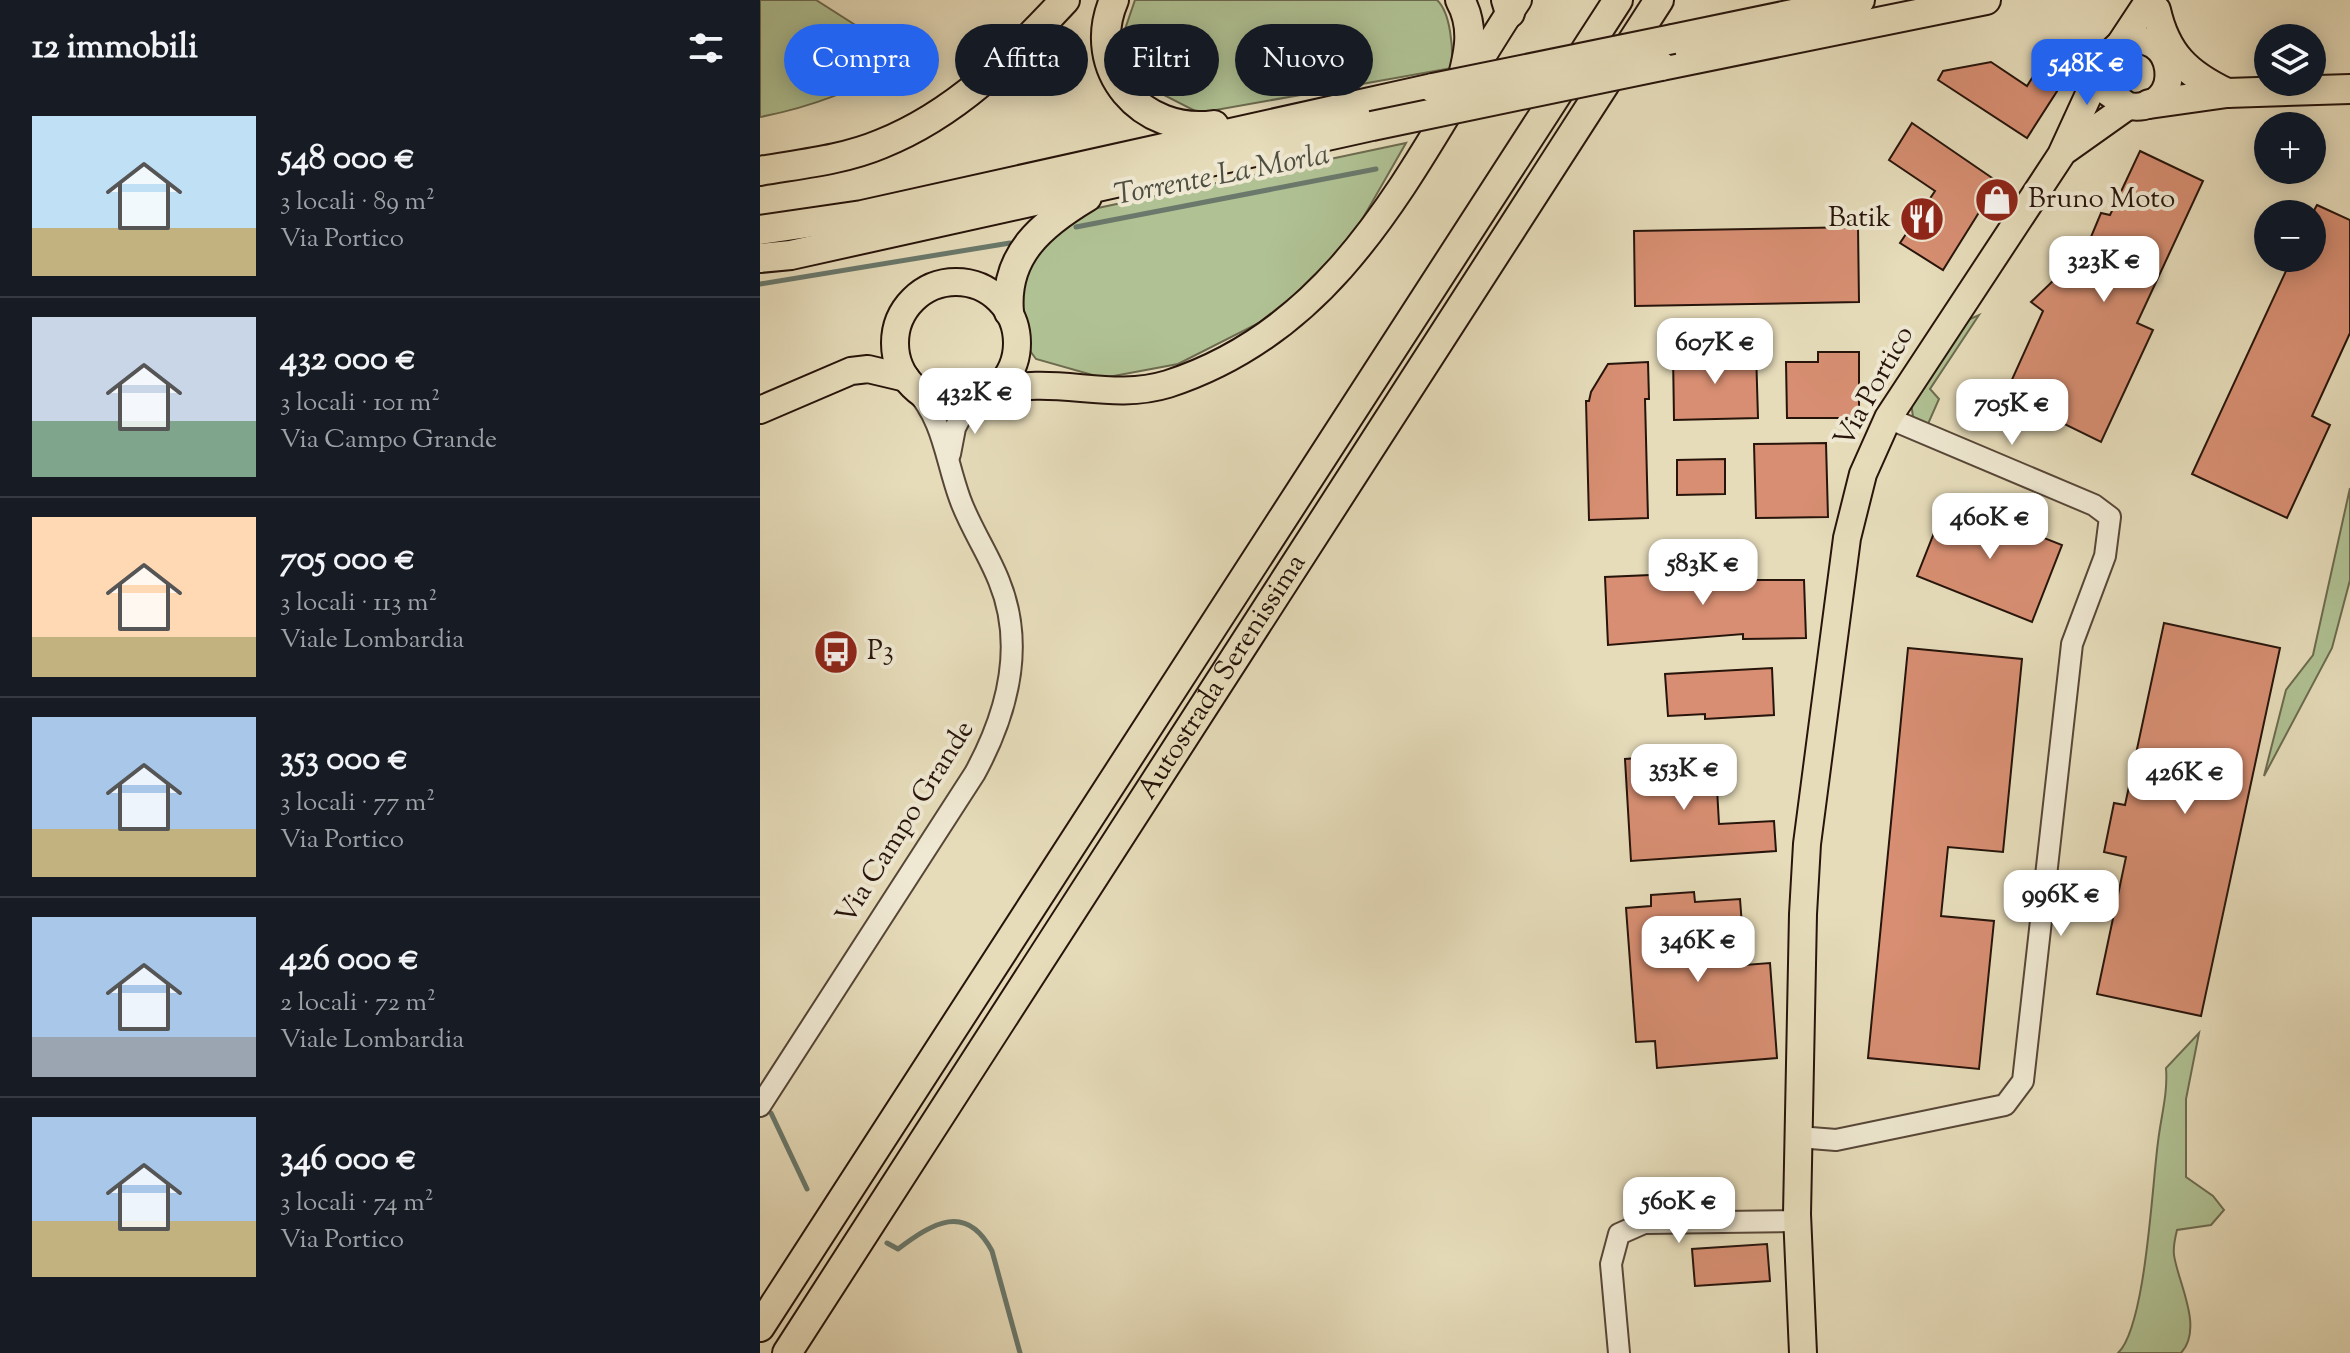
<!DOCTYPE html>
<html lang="it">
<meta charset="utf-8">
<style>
:root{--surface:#171b24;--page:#20242c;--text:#f1f3f6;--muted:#9ea1a6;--line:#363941;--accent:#2563eb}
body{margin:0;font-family:"Sorts Mill Goudy",serif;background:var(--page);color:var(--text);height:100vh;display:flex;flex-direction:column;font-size:30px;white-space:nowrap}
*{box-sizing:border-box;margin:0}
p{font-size:26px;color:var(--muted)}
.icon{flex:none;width:44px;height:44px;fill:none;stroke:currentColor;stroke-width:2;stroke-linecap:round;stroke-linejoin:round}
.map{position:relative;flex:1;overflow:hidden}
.panel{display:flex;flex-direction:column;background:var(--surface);width:760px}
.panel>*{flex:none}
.hud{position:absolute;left:24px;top:24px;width:760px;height:72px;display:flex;gap:16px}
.tools{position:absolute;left:1494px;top:24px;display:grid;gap:16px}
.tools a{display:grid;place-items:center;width:72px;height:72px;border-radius:50%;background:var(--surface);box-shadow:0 4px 20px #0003;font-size:40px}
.price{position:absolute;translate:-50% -68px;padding:0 18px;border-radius:16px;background:#fff;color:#222;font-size:26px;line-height:52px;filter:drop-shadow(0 2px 4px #0008)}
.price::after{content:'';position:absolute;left:50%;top:48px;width:24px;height:18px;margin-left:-12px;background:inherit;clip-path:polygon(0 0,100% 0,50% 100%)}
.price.current{background:var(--accent);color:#fff}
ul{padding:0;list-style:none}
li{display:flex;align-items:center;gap:24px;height:200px;padding:0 32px}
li+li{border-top:2px solid var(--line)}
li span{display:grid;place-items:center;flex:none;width:224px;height:160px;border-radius:0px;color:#555}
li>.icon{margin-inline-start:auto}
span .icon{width:96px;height:96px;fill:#fffc;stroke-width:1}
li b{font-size:34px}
h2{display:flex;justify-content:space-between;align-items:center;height:96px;padding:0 32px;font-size:34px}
.chip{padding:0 28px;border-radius:36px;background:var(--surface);box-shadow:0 4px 20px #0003;font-size:28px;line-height:72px}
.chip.current{background:var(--accent);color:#fff}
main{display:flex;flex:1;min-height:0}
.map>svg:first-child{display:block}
</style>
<main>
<section class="panel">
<h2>12 immobili<svg class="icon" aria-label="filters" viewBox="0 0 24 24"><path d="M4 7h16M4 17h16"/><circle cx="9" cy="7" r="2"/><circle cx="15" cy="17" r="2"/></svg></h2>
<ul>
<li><span style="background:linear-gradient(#bfe0f5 70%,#c2b280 0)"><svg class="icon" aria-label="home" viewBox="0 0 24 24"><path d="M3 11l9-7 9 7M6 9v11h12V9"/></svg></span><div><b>548 000 €</b><p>3 locali · 89 m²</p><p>Via Portico</p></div></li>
<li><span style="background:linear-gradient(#c9d6e8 65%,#7fa58c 0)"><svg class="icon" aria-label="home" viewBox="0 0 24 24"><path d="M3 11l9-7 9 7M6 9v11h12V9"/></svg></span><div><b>432 000 €</b><p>3 locali · 101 m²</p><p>Via Campo Grande</p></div></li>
<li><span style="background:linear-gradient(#ffd9b3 75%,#c2b280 0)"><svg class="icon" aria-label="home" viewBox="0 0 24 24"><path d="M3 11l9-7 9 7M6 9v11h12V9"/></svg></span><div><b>705 000 €</b><p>3 locali · 113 m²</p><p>Viale Lombardia</p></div></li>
<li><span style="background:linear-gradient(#a9c7e8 70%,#c2b280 0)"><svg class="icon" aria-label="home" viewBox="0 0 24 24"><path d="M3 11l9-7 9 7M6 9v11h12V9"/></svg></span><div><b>353 000 €</b><p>3 locali · 77 m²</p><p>Via Portico</p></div></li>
<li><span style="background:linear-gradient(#a9c7e8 75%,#9aa5b1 0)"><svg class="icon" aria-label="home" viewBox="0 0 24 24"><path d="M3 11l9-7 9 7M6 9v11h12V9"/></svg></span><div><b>426 000 €</b><p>2 locali · 72 m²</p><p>Viale Lombardia</p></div></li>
<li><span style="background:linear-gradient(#a9c7e8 65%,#c2b280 0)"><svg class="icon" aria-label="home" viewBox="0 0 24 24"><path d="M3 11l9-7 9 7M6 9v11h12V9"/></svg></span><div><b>346 000 €</b><p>3 locali · 74 m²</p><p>Via Portico</p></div></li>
</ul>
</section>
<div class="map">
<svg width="1590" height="1353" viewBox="0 0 1590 1353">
<rect width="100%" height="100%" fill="#e6dcba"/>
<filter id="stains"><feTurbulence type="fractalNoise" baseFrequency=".0025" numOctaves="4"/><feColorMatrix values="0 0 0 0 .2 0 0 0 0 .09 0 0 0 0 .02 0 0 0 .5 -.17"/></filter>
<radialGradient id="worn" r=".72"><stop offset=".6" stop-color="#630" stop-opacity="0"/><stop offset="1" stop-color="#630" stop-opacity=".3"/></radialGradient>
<g fill="#b0c294" stroke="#6c6b50" stroke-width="2">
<path d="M 0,0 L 56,0 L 100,28 L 142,63 C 97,90 52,107 0,117 Z"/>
<path d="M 375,0 L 677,0 C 691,13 693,49 692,68 L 439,113 L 392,89 L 370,70 L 363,35 Z"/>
<path d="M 646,143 L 591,239 L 534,295 L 499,323 L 418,364 L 343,378 L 276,359 L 268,348 L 255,299 L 278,239 L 333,209 Z"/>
<path d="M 1219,315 L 1170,389 L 1179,399 L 1168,424 L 1153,417 L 1151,402 L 1203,322 Z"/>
<path d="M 1590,488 L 1590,580 L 1572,648 L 1504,776 L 1526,690 L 1553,655 Z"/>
<path d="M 1439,1033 L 1426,1099 L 1426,1177 L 1453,1196 L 1464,1210 L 1451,1225 L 1417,1230 C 1415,1238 1413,1247 1414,1255 C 1418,1283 1444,1328 1421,1353 L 1358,1353 C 1386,1326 1392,1185 1398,1142 C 1401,1116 1408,1094 1406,1068 Z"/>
</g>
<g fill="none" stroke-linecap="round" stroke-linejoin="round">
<g stroke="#6a796c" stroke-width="5">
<path d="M 316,227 L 616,169"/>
<path d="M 0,284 L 250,243"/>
<path d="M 11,1113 L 47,1189"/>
<path d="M 127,1243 L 138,1249 C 173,1223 206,1202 232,1251 L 260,1353"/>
</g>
</g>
<g fill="#d78e72" stroke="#27140b" stroke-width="2">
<path d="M 1286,56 L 1310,71 L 1267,138 L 1178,80 L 1183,71 L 1231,62 L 1267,86 Z"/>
<path d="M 1152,123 L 1238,182 L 1183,270 L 1140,243 L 1175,191 L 1129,160 Z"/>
<path d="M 1380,151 L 1443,181 L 1377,323 L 1393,330 L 1341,442 L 1245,395 L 1283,311 L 1271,302 L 1326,249 L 1341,213 L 1350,215 Z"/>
<path d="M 1557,205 L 1590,220 L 1590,333 L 1552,416 L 1570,425 L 1527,518 L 1432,474 L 1532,258 L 1552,258 L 1552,214 Z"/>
<path d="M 1098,227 L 1099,302 L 875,306 L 874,231 Z"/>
<path d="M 996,351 L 998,418 L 914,420 L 913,353 Z"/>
<path d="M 1058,352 L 1099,352 L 1099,418 L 1027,418 L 1026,362 L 1058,362 Z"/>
<path d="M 888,362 L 889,399 L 885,399 L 888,518 L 829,520 L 826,401 L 829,401 L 831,392 L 848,364 Z"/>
<path d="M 1066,443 L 1068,517 L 996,518 L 994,444 Z"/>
<path d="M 965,459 L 965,494 L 917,495 L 917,460 Z"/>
<path d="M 1187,500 L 1302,545 L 1272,622 L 1157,576 Z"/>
<path d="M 982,571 L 982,580 L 1044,580 L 1046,638 L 983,639 L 983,634 L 848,645 L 845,577 Z"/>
<path d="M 1404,623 L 1520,648 L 1441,1016 L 1337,994 L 1366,857 L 1344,852 L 1354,803 L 1365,805 Z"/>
<path d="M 1148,648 L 1262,659 L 1243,852 L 1188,847 L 1181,916 L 1234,921 L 1219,1069 L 1108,1058 Z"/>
<path d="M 1012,668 L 1014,715 L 945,719 L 945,714 L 908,716 L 905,674 Z"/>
<path d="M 955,753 L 959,824 L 1014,821 L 1016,851 L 871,861 L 865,759 Z"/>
<path d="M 934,892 L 935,902 L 980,899 L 985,965 L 1010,963 L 1017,1058 L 897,1068 L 895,1041 L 876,1042 L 866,908 L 891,906 L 891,895 Z"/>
<path d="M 1007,1244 L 1010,1281 L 935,1286 L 932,1249 Z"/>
</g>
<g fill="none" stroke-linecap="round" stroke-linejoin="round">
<g stroke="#574637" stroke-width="24">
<g id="minor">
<path d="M 190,454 L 195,428 L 208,403"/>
<path d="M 0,1106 L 215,773 C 247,714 266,647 239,581 C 228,553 210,527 200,499 C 185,458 184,421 154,388"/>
<path d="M 1038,1137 L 1076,1140 L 1245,1105 L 1263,1081 L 1312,644 L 1345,556 L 1350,517 L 1334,505 L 1128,418"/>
<path d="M 859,1353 L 851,1264 L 859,1234 L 884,1223 L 1033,1221 L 1037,1214"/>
</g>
</g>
<g stroke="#27140b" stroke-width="30">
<g id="major">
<path d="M 1342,68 L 1346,91 L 1368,106 C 1428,115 1418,21 1360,44"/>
<path d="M 1306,150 L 1368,106"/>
<circle cx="196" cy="343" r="61"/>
<path d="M 229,394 C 292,372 346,403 408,384 C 593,324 658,149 758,0"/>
<path d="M 0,410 L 91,371 L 108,369 L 146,378"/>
<path d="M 1043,1353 L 1037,1214 L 1043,914 L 1047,844 L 1087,538 L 1103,474 L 1128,418 L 1301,155 L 1346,57 L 1360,44 L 1389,0"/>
</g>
</g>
<g stroke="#27140b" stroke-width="32">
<g id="highway">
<path d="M 354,0 C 324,70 382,135 454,125"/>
<path d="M 746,0 L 750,13"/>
<path d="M 1396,10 C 1406,54 1427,74 1467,93"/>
<path d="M 913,39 L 1100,0"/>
<path d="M 901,66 L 1226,0"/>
<path d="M 699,91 C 707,60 717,30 700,0"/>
<path d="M 1389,104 L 1467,93 L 1590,89"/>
<path d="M 0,171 C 40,164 83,160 121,144 C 196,114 251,58 305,0"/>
<path d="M 0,230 L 102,215 L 673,88"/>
<path d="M 0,258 L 31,255 L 612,126"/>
<path d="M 249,312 C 244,255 282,224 327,197"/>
<path d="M 0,1327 L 858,0"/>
<path id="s1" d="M 27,1353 L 899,0"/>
</g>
</g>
<use href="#minor" stroke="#efe8d2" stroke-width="20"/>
<use href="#major" stroke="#e6dcba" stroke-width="26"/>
<use href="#highway" stroke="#e6dcba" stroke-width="28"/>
<g stroke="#27140b" stroke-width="32" stroke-linecap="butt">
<g id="highway-bridge">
<path d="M 673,88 L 913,39"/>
<path d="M 612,126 L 901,66"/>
</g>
</g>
<use href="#highway-bridge" stroke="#e6dcba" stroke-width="28"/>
</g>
<defs>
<g id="shop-disc" transform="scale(2.3)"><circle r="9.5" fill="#8f2418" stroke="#efe8d2"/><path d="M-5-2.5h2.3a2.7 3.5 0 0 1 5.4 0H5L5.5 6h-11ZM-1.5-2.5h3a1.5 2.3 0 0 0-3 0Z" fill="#fff"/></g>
<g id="restaurant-disc" transform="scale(2.3)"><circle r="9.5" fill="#8f2418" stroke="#efe8d2"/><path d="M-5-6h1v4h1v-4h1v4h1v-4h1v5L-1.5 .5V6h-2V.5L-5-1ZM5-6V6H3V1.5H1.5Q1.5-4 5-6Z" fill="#fff"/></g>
<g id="bus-disc" transform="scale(2.3)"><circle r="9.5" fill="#8f2418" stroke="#efe8d2"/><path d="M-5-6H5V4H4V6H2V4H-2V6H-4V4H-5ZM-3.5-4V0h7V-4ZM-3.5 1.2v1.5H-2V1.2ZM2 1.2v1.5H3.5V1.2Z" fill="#fff"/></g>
</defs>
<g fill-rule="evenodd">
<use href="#shop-disc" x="1237" y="200"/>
<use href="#restaurant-disc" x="1162" y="219"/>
<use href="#bus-disc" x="76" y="652"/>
</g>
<g text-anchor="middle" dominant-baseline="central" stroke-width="8" stroke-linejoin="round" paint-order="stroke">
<g font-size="28" fill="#27140b" stroke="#efe8d2" text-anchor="start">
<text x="1268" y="200">Bruno Moto</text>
<text x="1131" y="219" text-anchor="end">Batik</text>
<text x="107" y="652">P3</text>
</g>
<g font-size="28" fill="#27140b" stroke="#efe8d2">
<text transform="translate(1115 387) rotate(-61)">Via Portico</text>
<text stroke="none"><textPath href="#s1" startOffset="804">Autostrada Serenissima</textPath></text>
<text transform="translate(146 823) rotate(-58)">Via Campo Grande</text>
</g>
<g font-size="30" font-style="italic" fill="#4e4f43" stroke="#efe8d2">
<text transform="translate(462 176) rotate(-11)">Torrente La Morla</text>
</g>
</g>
<rect width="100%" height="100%" filter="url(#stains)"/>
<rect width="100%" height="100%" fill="url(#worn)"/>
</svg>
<div class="tools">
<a><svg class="icon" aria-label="layers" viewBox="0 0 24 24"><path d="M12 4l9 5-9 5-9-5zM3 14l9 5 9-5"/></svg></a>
<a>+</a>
<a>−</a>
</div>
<b class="price current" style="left:1327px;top:107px">548K €</b>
<b class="price" style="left:1344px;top:304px">323K €</b>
<b class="price" style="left:955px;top:386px">607K €</b>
<b class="price" style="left:215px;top:436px">432K €</b>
<b class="price" style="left:1252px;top:447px">705K €</b>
<b class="price" style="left:1230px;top:561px">460K €</b>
<b class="price" style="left:943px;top:607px">583K €</b>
<b class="price" style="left:924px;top:812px">353K €</b>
<b class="price" style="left:1425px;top:816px">426K €</b>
<b class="price" style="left:1301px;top:938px">996K €</b>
<b class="price" style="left:938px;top:984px">346K €</b>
<b class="price" style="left:919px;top:1245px">560K €</b>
<div class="hud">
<a class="chip current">Compra</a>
<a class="chip">Affitta</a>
<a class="chip">Filtri</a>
<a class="chip">Nuovo</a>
</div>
</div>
</main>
